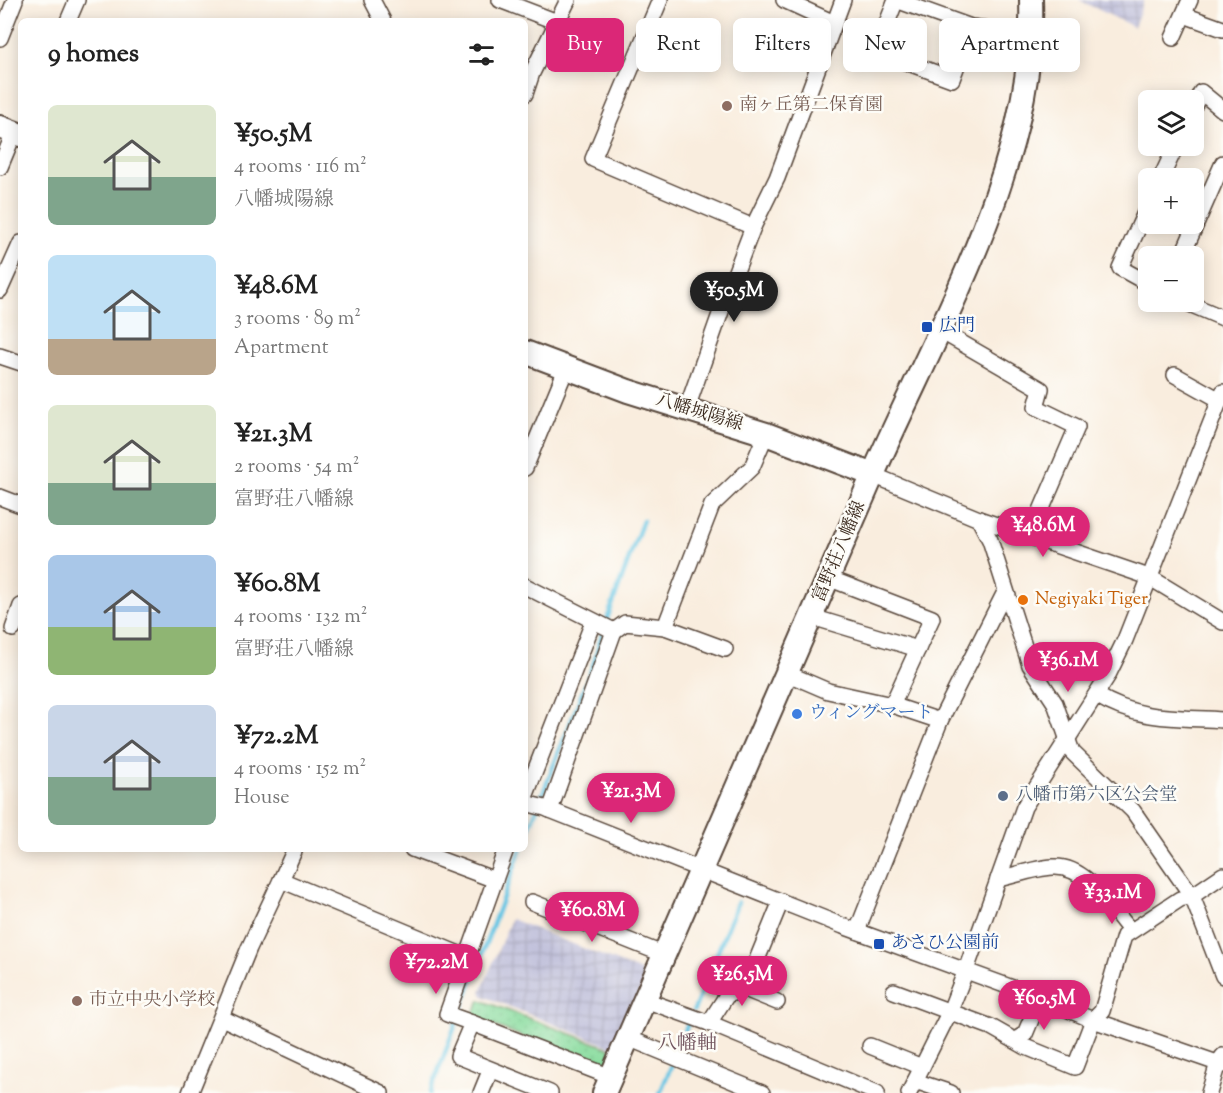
<!DOCTYPE html>
<meta charset="utf-8">
<style>
:root{--surface:#fff;--page:#f2f2f2;--text:#222;--muted:#767676;--accent:#db2777}
body{margin:0;font-family:"Sorts Mill Goudy","Noto Serif JP",serif;background:var(--page);color:var(--text);height:100vh;display:flex;flex-direction:column;font-size:22px;white-space:nowrap}
*{box-sizing:border-box;margin:0}
p{font-size:20px;color:var(--muted)}
.icon{flex:none;width:33px;height:33px;fill:none;stroke:currentColor;stroke-width:2;stroke-linecap:round;stroke-linejoin:round}
.map{position:relative;flex:1;overflow:hidden}
.drawer{position:absolute;left:18px;top:18px;width:510px;height:834px;display:flex;flex-direction:column;background:var(--surface);border-radius:9px;box-shadow:0 3px 15px #0003}
.drawer>*{flex:none}
.hud{position:absolute;left:546px;top:18px;width:570px;height:54px;display:flex;gap:12px}
.tools{position:absolute;left:1138px;top:90px;display:grid;gap:12px}
.tools a{display:grid;place-items:center;width:66px;height:66px;border-radius:9px;background:var(--surface);box-shadow:0 3px 15px #0003;font-size:30px}
.price{position:absolute;translate:-50% -51px;padding:0 14px;border-radius:21px;background:var(--accent);color:#fff;font-size:20px;line-height:39px;filter:drop-shadow(0 2px 3px #0008)}
.price::after{content:'';position:absolute;left:50%;top:36px;width:18px;height:14px;margin-left:-9px;background:inherit;clip-path:polygon(0 0,100% 0,50% 100%)}
.price.current{background:#222;color:#fff}
ul{padding:0;list-style:none}
li{display:flex;align-items:center;gap:18px;height:150px;padding:0 30px}
li span{display:grid;place-items:center;flex:none;width:168px;height:120px;border-radius:9px;color:#555}
li>.icon{margin-inline-start:auto}
span .icon{width:72px;height:72px;fill:#fffc;stroke-width:1}
li b{font-size:26px}
h2{display:flex;justify-content:space-between;align-items:center;height:72px;padding:0 30px;font-size:26px}
.chip{padding:0 21px;border-radius:9px;background:var(--surface);box-shadow:0 3px 15px #0003;font-size:21px;line-height:54px}
.chip.current{background:var(--accent);color:#fff}
.map>svg:first-child{display:block}
</style>
<div class="map">
<svg width="1223" height="1093" viewBox="0 0 1223 1093">
<defs>
<pattern id="industrial-grid" width="8" height="8" patternUnits="userSpaceOnUse" patternTransform="scale(1.5)"><rect width="8" height="8" fill="#c2c2dc"/><path d="M0 4h8M4 0v8" fill="none" stroke="#a8a7bc"/></pattern>
<pattern id="park-dots" width="8" height="8" patternUnits="userSpaceOnUse" patternTransform="scale(1.5)"><rect width="8" height="8" fill="#88dc9e"/><path d="M2 2h.1M6 6h.1" fill="none" stroke="#76bd88" stroke-width="1.8" stroke-linecap="round"/></pattern>
</defs>
<rect width="100%" height="100%" fill="#fdfcf7"/>
<filter id="ink" filterUnits="userSpaceOnUse"><feTurbulence type="fractalNoise" baseFrequency=".0167" numOctaves="2"/><feDisplacementMap in="SourceGraphic" scale="12" xChannelSelector="R" yChannelSelector="G"/><feConvolveMatrix kernelMatrix="1 2 1 2 8 2 1 2 1" color-interpolation-filters="sRGB"/></filter>
<filter id="wash" filterUnits="userSpaceOnUse"><feTurbulence type="fractalNoise" baseFrequency=".008" numOctaves="4" result="noise"/><feDisplacementMap in="SourceGraphic" scale="24" xChannelSelector="R" yChannelSelector="G"/><feGaussianBlur stdDeviation="1.35" result="paint"/><feColorMatrix in="noise" values="0 0 0 0 0 0 0 0 0 0 0 0 0 0 0 0 0 1.4 0 .05"/><feComposite in="paint" operator="in"/></filter>
<g filter="url(#wash)">
<rect width="100%" height="100%" fill="#f9edde"/>
<g fill="url(#industrial-grid)">
<path d="M 1079,0 L 1144,0 L 1134,27 Z"/>
<path d="M 511,919 L 647,974 L 616,1049 L 483,996 L 481,991 Z"/>
</g>
<path fill="url(#park-dots)" stroke="#62835e" stroke-width="1.5" d="M 480,1000 L 614,1050 L 606,1069 L 472,1017 Z"/>
<g fill="none" stroke-linecap="round" stroke-linejoin="round">
<g stroke="#66c6e4" stroke-width="4.5">
<path d="M 606,622 L 643,520"/>
<path d="M 525,839 L 594,662 L 603,630"/>
<path d="M 694,1010 L 738,902"/>
<path d="M 677,1049 L 689,1021"/>
<path d="M 430,1093 L 521,849"/>
<path d="M 660,1093 L 673,1062"/>
</g>
</g>
</g>
<g filter="url(#ink)">
<g fill="none" stroke-linecap="round" stroke-linejoin="round">
<g stroke="#58473b" stroke-width="18">
<g id="minor">
<path d="M 372,0 L 383,21"/>
<path d="M 500,0 L 557,22"/>
<path d="M 660,0 L 593,159 L 753,227"/>
<path d="M 784,0 L 834,23"/>
<path d="M 1184,15 L 1223,29"/>
<path d="M 68,21 L 77,0"/>
<path d="M 971,27 L 952,79 L 876,51 L 896,0 L 971,27 L 1032,34"/>
<path d="M 0,38 L 15,0"/>
<path d="M 1173,38 L 1190,0"/>
<path d="M 525,94 L 532,73 L 568,0"/>
<path d="M 1194,106 L 1201,92 L 1223,110"/>
<path d="M 0,167 L 14,133"/>
<path d="M 1161,178 L 1176,146"/>
<path d="M 1149,204 L 1120,268 L 1149,284"/>
<path d="M 1182,256 L 1223,163"/>
<path d="M 0,290 L 21,243"/>
<path d="M 1185,302 L 1223,318"/>
<path d="M 939,330 L 1041,389 L 1036,407 L 1077,427 L 1030,536"/>
<path d="M 0,356 L 21,363"/>
<path d="M 1175,375 L 1220,400"/>
<path d="M 687,408 L 725,300 L 753,227 L 777,178 L 843,0"/>
<path d="M 525,468 L 566,369"/>
<path d="M 873,475 L 979,519 L 1149,577 L 1223,622"/>
<path d="M 0,497 L 21,505"/>
<path d="M 979,519 L 990,540 L 1030,665 L 1055,703 L 1072,752 L 1133,811 L 1192,896 L 1223,976"/>
<path d="M 828,578 L 932,618 L 892,705"/>
<path d="M 525,586 L 614,631 L 625,623 L 665,627 L 725,649"/>
<path d="M 812,617 L 918,649"/>
<path d="M 665,627 L 712,505 L 752,467 L 766,434"/>
<path d="M 13,629 L 21,606"/>
<path d="M 786,673 L 828,691 L 892,705 L 940,721 L 857,931"/>
<path d="M 1096,695 C 1139,721 1175,717 1223,720"/>
<path d="M 940,721 L 1005,592"/>
<path d="M 525,797 L 593,622"/>
<path d="M 525,803 L 545,808 L 843,926 L 1040,998 L 1093,1020 L 1223,1065"/>
<path d="M 550,810 L 614,631"/>
<path d="M 295,849 L 281,880 L 466,957"/>
<path d="M 412,849 L 495,880"/>
<path d="M 506,849 L 447,1014 L 472,1023 L 458,1056 L 550,1093"/>
<path d="M 998,879 C 1016,875 1035,868 1053,867 C 1087,865 1110,907 1130,930"/>
<path d="M 532,902 L 665,955"/>
<path d="M 745,989 L 781,901"/>
<path d="M 894,991 L 991,1027 L 1026,1047 L 1075,1067 L 1093,1020 L 1102,1011 L 1124,936 L 1180,899 L 1192,896 L 1223,875"/>
<path d="M 645,1000 L 709,1023 L 877,1093"/>
<path d="M 222,1018 L 381,1093"/>
<path d="M 472,1023 L 611,1077"/>
<path d="M 709,1023 L 727,995 L 745,989 L 777,1002"/>
<path d="M 628,1038 L 762,1093"/>
<path d="M 1017,1039 L 1025,1034 L 1040,998"/>
<path d="M 870,1046 L 922,1067"/>
<path d="M 915,1081 L 951,1093"/>
<path d="M 190,1093 L 249,948 L 281,880"/>
<path d="M 481,1093 L 490,1071"/>
<path d="M 909,1093 L 950,1011 L 966,970 L 1024,807 L 1107,677 L 1125,640 L 1223,392"/>
<path d="M 1209,1093 L 1218,1063 L 1223,1056"/>
</g>
</g>
<g stroke="#58473b" stroke-width="26">
<g id="secondary">
<path d="M 0,127 L 21,135"/>
<path d="M 525,352 L 628,391 L 766,434 L 873,475"/>
<path d="M 604,1093 C 693,888 782,684 871,479 C 935,332 1037,163 1031,0"/>
</g>
</g>
<use href="#minor" stroke="#fff" stroke-width="15"/>
<use href="#secondary" stroke="#fff" stroke-width="22"/>
</g>
</g>
<g fill="#8d6e63" stroke="#fdfcf7" stroke-width="2">
<circle cx="727" cy="106" r="6"/>
<circle cx="77" cy="1001" r="6"/>
</g>
<g fill="#1a4fb4" stroke="#fdfcf7" stroke-width="2">
<rect x="921" y="321" width="12" height="12" rx="3"/>
<rect x="873" y="938" width="12" height="12" rx="3"/>
</g>
<circle fill="#e8710a" stroke="#fdfcf7" stroke-width="2" cx="1023" cy="600" r="6"/>
<circle fill="#3f7fe0" stroke="#fdfcf7" stroke-width="2" cx="797" cy="714" r="6"/>
<circle fill="#5c6f8a" stroke="#fdfcf7" stroke-width="2" cx="1003" cy="796" r="6"/>
<g text-anchor="middle" dominant-baseline="central" stroke-width="5" stroke-linejoin="round" paint-order="stroke">
<g font-size="18" fill="#785e54" stroke="#fdfcf7" text-anchor="start">
<text x="739" y="106">南ヶ丘第二保育園</text>
<text x="89" y="1001">市立中央小学校</text>
</g>
<g font-size="18" fill="#164399" stroke="#fdfcf7" text-anchor="start">
<text x="939" y="327">広門</text>
<text x="891" y="944">あさひ公園前</text>
</g>
<g font-size="18" fill="#3b2a1e" stroke="#fdfcf7">
<text transform="translate(699 413) rotate(17)">八幡城陽線</text>
<text transform="translate(840 552) rotate(-67)">富野荘八幡線</text>
</g>
<g font-size="18" fill="#c56008" stroke="#fdfcf7" text-anchor="start">
<text x="1035" y="600">Negiyaki Tiger</text>
</g>
<g font-size="18" fill="#366cbe" stroke="#fdfcf7" text-anchor="start">
<text x="809" y="714">ウィングマート</text>
</g>
<g font-size="18" fill="#4e5e75" stroke="#fdfcf7" text-anchor="start">
<text x="1015" y="796">八幡市第六区公会堂</text>
</g>
<g font-size="20" fill="#735660" stroke="#fdfcf7">
<text x="687" y="1044">八幡軸</text>
</g>
</g>
</svg>
<div class="tools">
<a><svg class="icon" aria-label="layers" viewBox="0 0 24 24"><path d="M12 4l9 5-9 5-9-5zM3 14l9 5 9-5"/></svg></a>
<a>+</a>
<a>−</a>
</div>
<b class="price current" style="left:734px;top:323px">¥50.5M</b>
<b class="price" style="left:1043px;top:558px">¥48.6M</b>
<b class="price" style="left:1068px;top:693px">¥36.1M</b>
<b class="price" style="left:631px;top:824px">¥21.3M</b>
<b class="price" style="left:1112px;top:925px">¥33.1M</b>
<b class="price" style="left:592px;top:943px">¥60.8M</b>
<b class="price" style="left:436px;top:995px">¥72.2M</b>
<b class="price" style="left:742px;top:1007px">¥26.5M</b>
<b class="price" style="left:1044px;top:1031px">¥60.5M</b>
<div class="hud">
<a class="chip current">Buy</a>
<a class="chip">Rent</a>
<a class="chip">Filters</a>
<a class="chip">New</a>
<a class="chip">Apartment</a>
</div>
<section class="drawer">
<h2>9 homes<svg class="icon" aria-label="filters" viewBox="0 0 24 24"><path d="M4 7h16M4 17h16"/><circle cx="9" cy="7" r="2"/><circle cx="15" cy="17" r="2"/></svg></h2>
<ul>
<li><span style="background:linear-gradient(#dfe7d0 60%,#7fa58c 0)"><svg class="icon" aria-label="home" viewBox="0 0 24 24"><path d="M3 11l9-7 9 7M6 9v11h12V9"/></svg></span><div><b>¥50.5M</b><p>4 rooms · 116 m²</p><p>八幡城陽線</p></div></li>
<li><span style="background:linear-gradient(#bfe0f5 70%,#b9a48a 0)"><svg class="icon" aria-label="home" viewBox="0 0 24 24"><path d="M3 11l9-7 9 7M6 9v11h12V9"/></svg></span><div><b>¥48.6M</b><p>3 rooms · 89 m²</p><p>Apartment</p></div></li>
<li><span style="background:linear-gradient(#dfe7d0 65%,#7fa58c 0)"><svg class="icon" aria-label="home" viewBox="0 0 24 24"><path d="M3 11l9-7 9 7M6 9v11h12V9"/></svg></span><div><b>¥21.3M</b><p>2 rooms · 54 m²</p><p>富野荘八幡線</p></div></li>
<li><span style="background:linear-gradient(#a9c7e8 60%,#8fb573 0)"><svg class="icon" aria-label="home" viewBox="0 0 24 24"><path d="M3 11l9-7 9 7M6 9v11h12V9"/></svg></span><div><b>¥60.8M</b><p>4 rooms · 132 m²</p><p>富野荘八幡線</p></div></li>
<li><span style="background:linear-gradient(#c9d6e8 60%,#7fa58c 0)"><svg class="icon" aria-label="home" viewBox="0 0 24 24"><path d="M3 11l9-7 9 7M6 9v11h12V9"/></svg></span><div><b>¥72.2M</b><p>4 rooms · 152 m²</p><p>House</p></div></li>
</ul>
</section>
</div>
